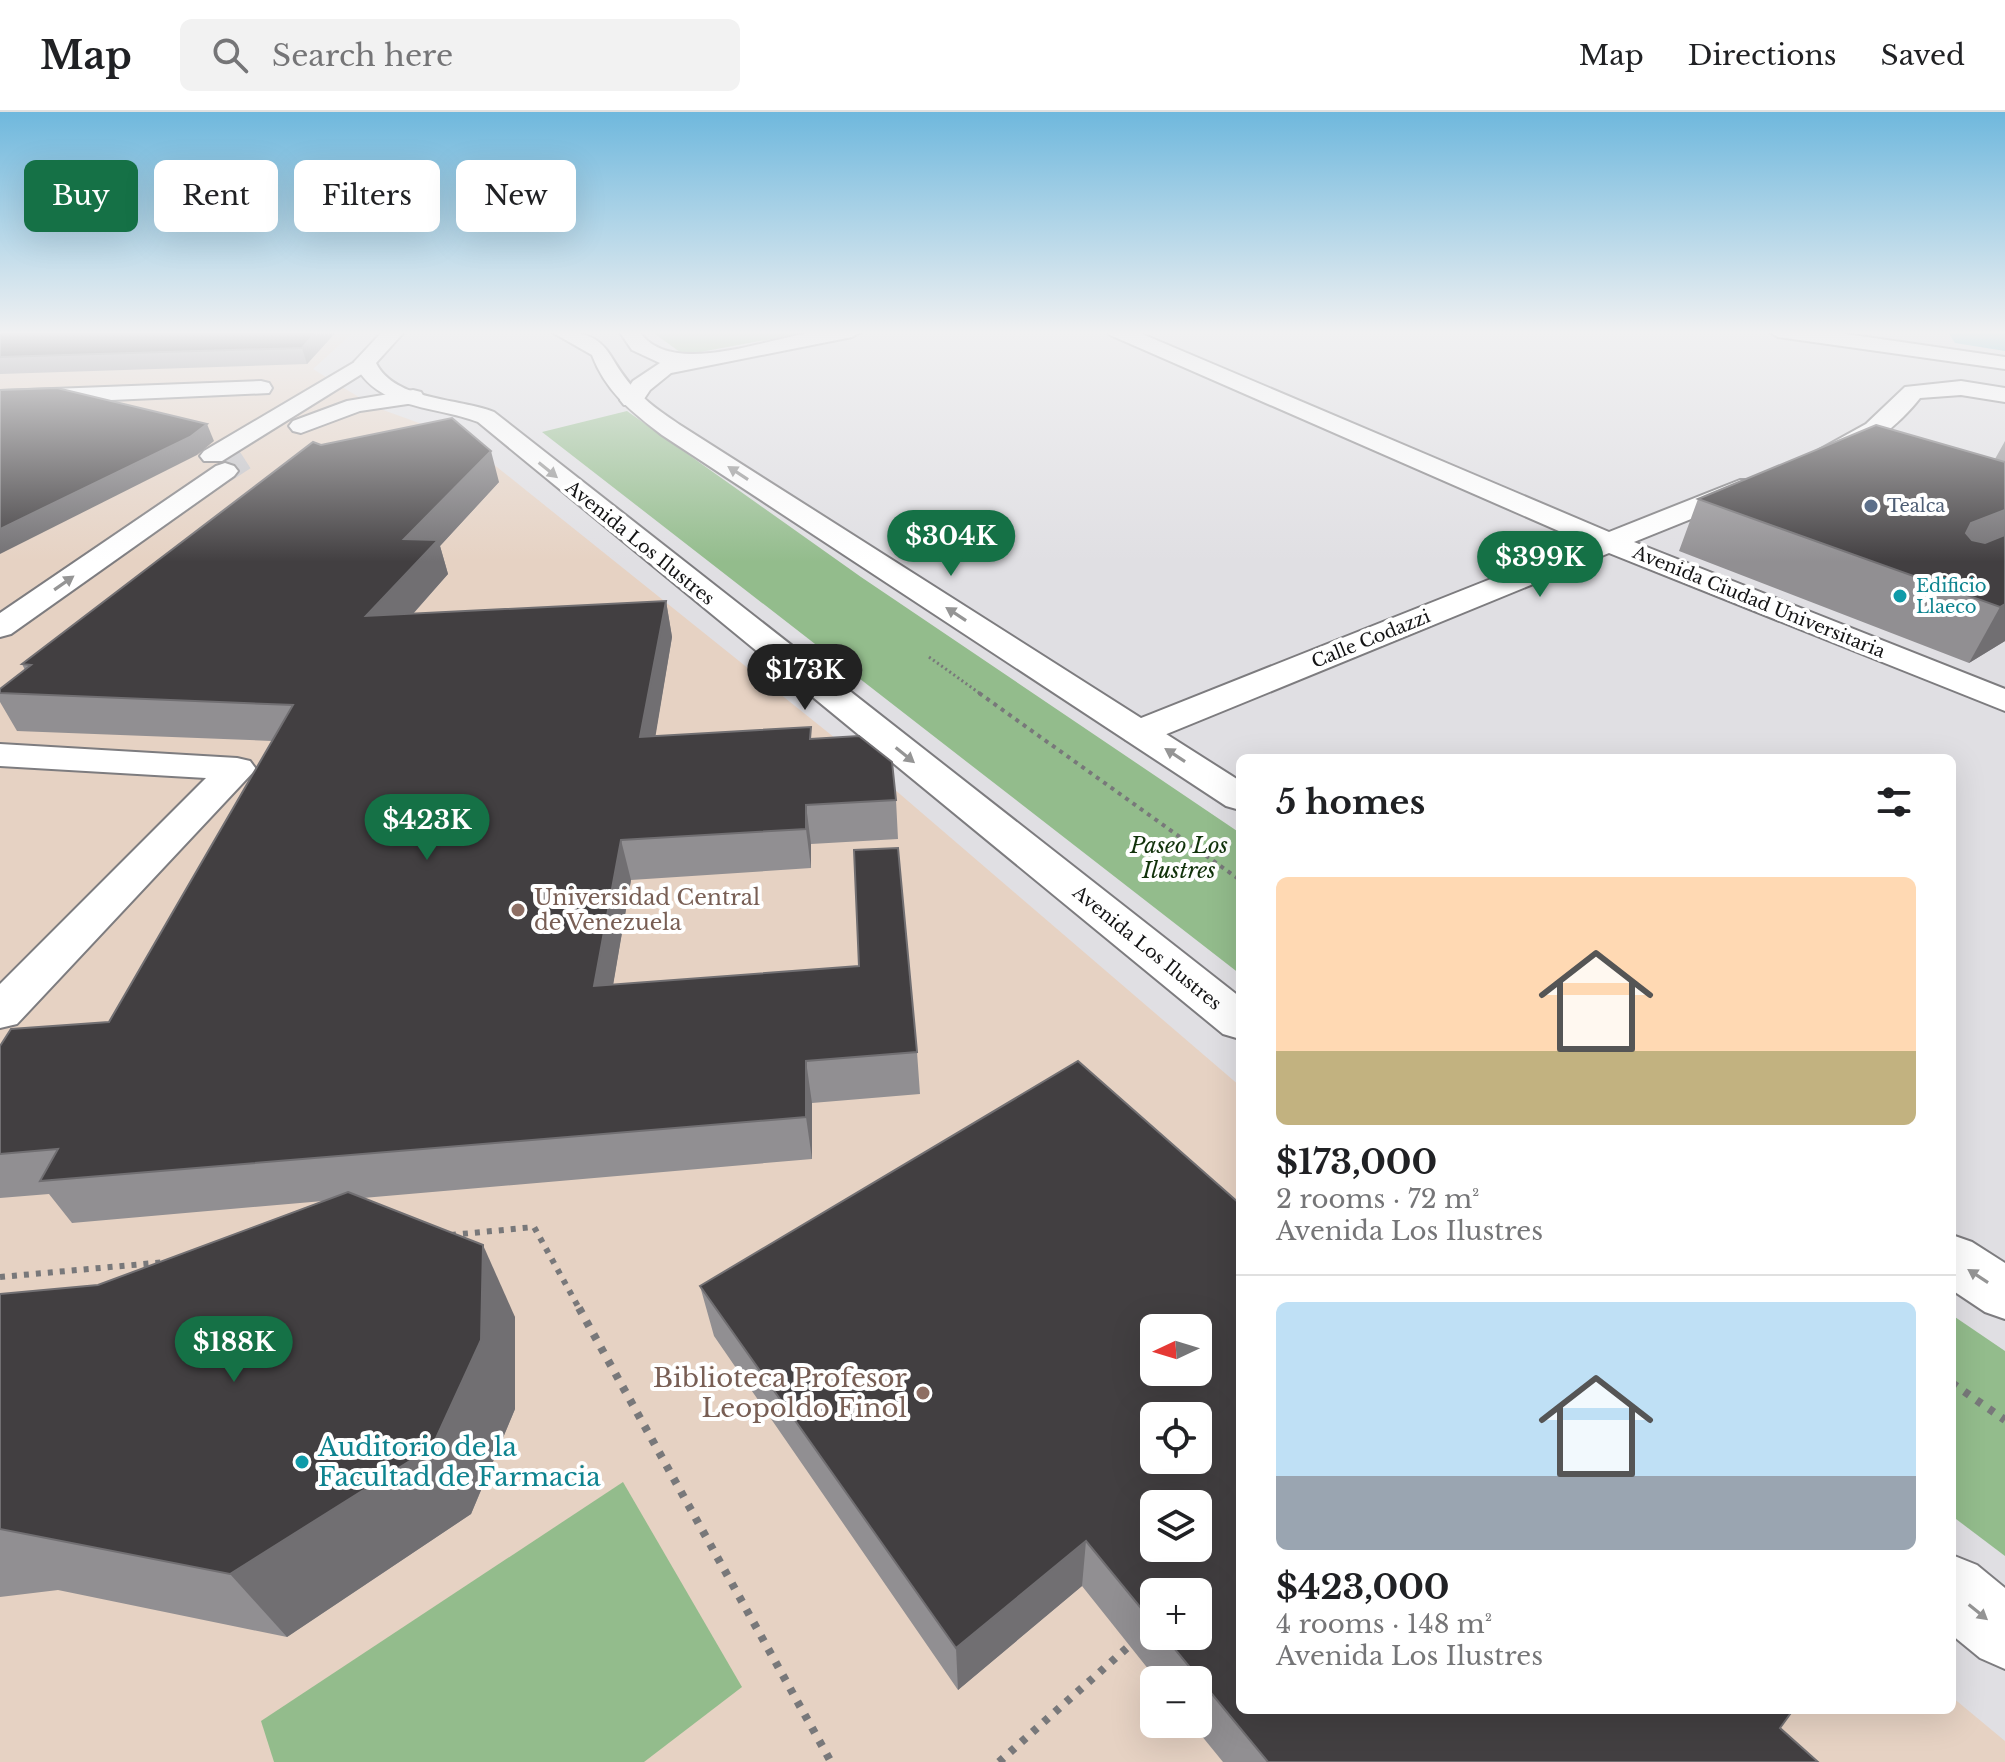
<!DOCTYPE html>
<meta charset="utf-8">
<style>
:root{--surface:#fff;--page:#f2f2f2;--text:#202124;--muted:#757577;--line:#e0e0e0;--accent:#157146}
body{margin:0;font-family:"Libre Baskerville",serif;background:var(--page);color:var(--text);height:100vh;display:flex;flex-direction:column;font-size:30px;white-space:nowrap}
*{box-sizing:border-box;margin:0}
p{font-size:26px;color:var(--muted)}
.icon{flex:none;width:44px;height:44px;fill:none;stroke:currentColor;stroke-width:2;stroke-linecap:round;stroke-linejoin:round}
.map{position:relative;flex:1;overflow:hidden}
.side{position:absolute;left:1236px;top:642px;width:720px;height:960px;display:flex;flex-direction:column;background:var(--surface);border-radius:12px;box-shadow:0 8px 32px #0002}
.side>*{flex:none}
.hud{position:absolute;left:24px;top:48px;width:760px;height:72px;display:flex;gap:16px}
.needle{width:52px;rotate:266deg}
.fabs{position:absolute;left:1140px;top:1202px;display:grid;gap:16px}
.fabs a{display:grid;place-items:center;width:72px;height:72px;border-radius:12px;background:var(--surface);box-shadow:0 8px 32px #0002;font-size:40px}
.price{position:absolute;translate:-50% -68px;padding:0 18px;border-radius:28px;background:var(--accent);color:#fff;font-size:26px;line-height:52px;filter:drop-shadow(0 2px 4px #0008)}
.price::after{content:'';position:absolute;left:50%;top:48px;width:24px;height:18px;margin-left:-12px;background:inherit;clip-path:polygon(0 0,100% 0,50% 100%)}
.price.active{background:#222;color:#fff}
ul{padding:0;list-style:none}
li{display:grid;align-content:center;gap:16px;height:424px;padding:0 40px}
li+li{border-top:2px solid var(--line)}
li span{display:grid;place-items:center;height:248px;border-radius:12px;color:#555}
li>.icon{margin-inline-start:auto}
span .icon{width:144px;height:144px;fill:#fffc;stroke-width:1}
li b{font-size:34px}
h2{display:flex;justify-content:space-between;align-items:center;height:96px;padding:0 40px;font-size:34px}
.chip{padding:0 28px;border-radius:12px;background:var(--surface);box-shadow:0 8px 32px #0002;font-size:28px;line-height:72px}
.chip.active{background:var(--accent);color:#fff}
header{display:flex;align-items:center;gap:48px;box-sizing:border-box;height:112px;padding:0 40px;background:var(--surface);border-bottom:2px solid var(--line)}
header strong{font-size:38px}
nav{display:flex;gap:44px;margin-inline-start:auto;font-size:28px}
.search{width:560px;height:72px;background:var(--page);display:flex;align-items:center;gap:20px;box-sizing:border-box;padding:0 28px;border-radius:12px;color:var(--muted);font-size:30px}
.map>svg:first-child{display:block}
</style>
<header>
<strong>Map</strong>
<div class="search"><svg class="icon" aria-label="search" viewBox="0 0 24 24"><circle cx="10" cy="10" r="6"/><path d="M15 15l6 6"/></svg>Search here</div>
<nav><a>Map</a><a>Directions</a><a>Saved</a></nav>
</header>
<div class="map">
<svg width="2005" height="1650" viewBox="0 0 2005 1650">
<rect width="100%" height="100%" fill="#e0dfe3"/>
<path fill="#e6d2c3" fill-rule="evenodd" d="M 0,219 L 355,219 L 313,257 L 375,295 L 441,319 L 482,343 L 830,622 L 1240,974 L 1240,1598 L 1952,1598 L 1952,1585 L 2005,1629 L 2005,1650 L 0,1650 ZM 1154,1216 L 1198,1216 L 1198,1260 L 1154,1260 ZM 1154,1304 L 1198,1304 L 1198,1348 L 1154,1348 ZM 1154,1392 L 1198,1392 L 1198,1436 L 1154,1436 ZM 1154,1480 L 1198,1480 L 1198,1524 L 1154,1524 ZM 1154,1568 L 1198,1568 L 1198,1612 L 1154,1612 Z"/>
<g fill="#93bc8c">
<path d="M 651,219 L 815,219 L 684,243 Z"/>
<path d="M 627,299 L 861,465 L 1240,721 L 1240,862 L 542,320 Z"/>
<path d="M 1952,1203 L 2005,1239 L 2005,1444 L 1952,1404 Z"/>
<path d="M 623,1370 L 742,1575 L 644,1650 L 274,1650 L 261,1609 Z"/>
</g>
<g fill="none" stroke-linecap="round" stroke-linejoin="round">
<path fill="#5bbdcd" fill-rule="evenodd" d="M 1947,219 L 2005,219 L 2005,239 L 1955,231 Z"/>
<path stroke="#c1c0c4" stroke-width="23" stroke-dasharray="23 12" stroke-linecap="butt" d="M 225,359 L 250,343"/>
<g stroke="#7d7c7f" stroke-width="4">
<g id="minor">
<path d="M 619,219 L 639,219 C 671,268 771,224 818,220 C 832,218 847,219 862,219 L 852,225 L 671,261 L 650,278 L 640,293 L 624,293 L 620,288 L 633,269 L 660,251 L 632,238 Z"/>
<path d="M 1107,219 L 1135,219 L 1609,420 L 1740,368 L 1758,368 L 1762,374 L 1758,380 L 1634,430 L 2005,577 L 2005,599 L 1609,441 L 1152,628 L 1139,631 L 1126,628 L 1121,620 L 1126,612 L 1584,430 L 1110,223 Z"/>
<path d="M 365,244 L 373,245 L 376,250 L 373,255 L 222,349 L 204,349 L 200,344 L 204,339 Z"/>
<path d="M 261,269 L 269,271 L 272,276 L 269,281 L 0,293 L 0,279 Z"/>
<path d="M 1961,269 L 2005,276 L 2005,290 L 1961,283 L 1920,286 C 1902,310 1850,356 1819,348 L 1815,343 L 1819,338 L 1866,312 L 1905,275 Z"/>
<path d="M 413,278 L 421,280 L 424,285 L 421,290 L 360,299 L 301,321 L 293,319 L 289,314 L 293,309 L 347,289 Z"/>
<path d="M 225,351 L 234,354 L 238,359 L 234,364 L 11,522 L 0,525 L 0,501 L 216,354 Z"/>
<path d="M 0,632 L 237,646 L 250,649 L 256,657 L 17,912 L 0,916 L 0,872 L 206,666 L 0,654 Z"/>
</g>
</g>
<g stroke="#7d7c7f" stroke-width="4">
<g id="major">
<path d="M 383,219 L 405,219 L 376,251 C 395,289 459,286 494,300 L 1240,885 L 1240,927 L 1223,922 L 478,310 C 434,293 376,298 354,250 Z"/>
<path d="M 550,219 C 618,219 601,246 640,282 C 651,294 666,303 680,313 L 1240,669 L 1240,698 L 1226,694 L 662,323 C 631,299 606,280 592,243 Z"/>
<path d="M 1952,1123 L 1972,1130 L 2005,1151 L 2005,1207 L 1985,1200 L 1952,1178 Z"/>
<path d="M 1952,1443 L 1977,1453 L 2005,1476 L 2005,1557 L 1980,1546 L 1952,1523 Z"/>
</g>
</g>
<g stroke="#7d7c7f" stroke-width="4">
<path id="highway" d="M 1768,219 L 1825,219 L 2005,245 L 2005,257 L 1778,225 Z"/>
</g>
<path stroke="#78787a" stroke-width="3" stroke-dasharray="2 3" stroke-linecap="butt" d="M 929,545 L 982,583"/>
<path stroke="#78787a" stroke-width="4" stroke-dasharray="4 5" stroke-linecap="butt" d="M 979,581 L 1240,768"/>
<g stroke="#78787a" stroke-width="6" stroke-dasharray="5 7" stroke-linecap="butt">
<path d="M 451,1123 L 534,1115 L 580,1198"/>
<path d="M 0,1165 L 166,1150"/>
</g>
<g stroke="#78787a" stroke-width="8" stroke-dasharray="6 9" stroke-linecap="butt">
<path d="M 579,1196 L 831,1650"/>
<path d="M 1952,1271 L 2005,1308"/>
<path d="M 999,1650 L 1129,1534"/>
</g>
<use href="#minor" fill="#fff" fill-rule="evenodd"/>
<use href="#major" fill="#fff" fill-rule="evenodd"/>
<use href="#highway" fill="#fff" fill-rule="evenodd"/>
</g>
<g fill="#918f92" fill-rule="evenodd">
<path d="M 0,219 L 337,219 L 307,252 L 0,262 Z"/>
<path d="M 2005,329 L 2005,529 L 1969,551 L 1679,439 L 1698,387 L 1995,347 Z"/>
<path d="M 321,333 L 499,370 L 440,434 L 448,462 L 413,502 L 666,489 L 672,525 L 655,624 L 812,627 L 896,688 L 898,727 L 811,732 L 811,756 L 631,768 L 613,872 L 917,940 L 920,982 L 812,991 L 812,1047 L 363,1086 L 515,1205 L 515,1297 L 471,1402 L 287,1525 L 58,1478 L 0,1485 L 0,1182 L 98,1173 L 323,1089 L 72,1111 L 49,1082 L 0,1086 L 0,934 L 109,910 L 272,629 L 17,619 L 0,590 L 0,577 L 25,558 L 22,552 Z"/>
<path d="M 700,1174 L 1780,1616 L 1818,1650 L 1223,1650 L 1192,1612 L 1198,1612 L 1198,1568 L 1157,1568 L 1082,1474 L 958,1578 L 714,1224 ZM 1154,1480 L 1198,1524 L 1154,1524 Z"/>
</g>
<g fill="#716f72">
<path d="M 317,219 L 337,219 L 307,252 L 302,236 Z"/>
<path d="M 207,312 L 214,329 L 197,343 L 0,442 L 0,417 Z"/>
<path d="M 491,339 L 499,370 L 440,434 L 448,462 L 379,540 L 366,504 L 404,427 Z"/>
<path d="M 2005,398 L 2005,438 L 1944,464 L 1971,411 Z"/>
<path d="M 666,489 L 672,525 L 649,663 L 640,625 Z"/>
<path d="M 2005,492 L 2005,529 L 1969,551 L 2000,495 Z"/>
<path d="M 806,693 L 811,732 L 811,756 L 806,717 Z"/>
<path d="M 621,728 L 631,768 L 606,915 L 594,874 Z"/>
<path d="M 806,949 L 812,991 L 812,1047 L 806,1005 Z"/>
<path d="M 483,1133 L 515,1205 L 515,1297 L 471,1402 L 287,1525 L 230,1462 Z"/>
<path d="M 1086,1429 L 1082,1474 L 958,1578 L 956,1536 Z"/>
</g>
<g fill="#423f41" stroke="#716f72" stroke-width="2" fill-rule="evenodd">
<path d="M 0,219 L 317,219 L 302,236 L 0,245 Z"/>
<path d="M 57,276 L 207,312 L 190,325 L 0,417 L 0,278 Z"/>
<path d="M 452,306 L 491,339 L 404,427 L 438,428 L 366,504 L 666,489 L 640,625 L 811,615 L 810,627 L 859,624 L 892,650 L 896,688 L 806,693 L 806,717 L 621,728 L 594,874 L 859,854 L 854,738 L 898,736 L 917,940 L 806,949 L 806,1005 L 40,1069 L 58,1037 L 0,1042 L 0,934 L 11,917 L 109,910 L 293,593 L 0,581 L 0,577 L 31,553 L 22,552 L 313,330 L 321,333 Z"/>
<path d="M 1876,313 L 2005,350 L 2005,398 L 1971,411 L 1966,421 L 1972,428 L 1985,431 L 2005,423 L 2005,492 L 2000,495 L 1698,387 Z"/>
<path d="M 1078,949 L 1240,1092 L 1240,1598 L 1793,1598 L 1780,1616 L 1818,1650 L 1268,1650 L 1164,1524 L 1198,1524 L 1198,1480 L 1154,1480 L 1154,1512 L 1086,1429 L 956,1536 L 700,1174 ZM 1154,1216 L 1198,1216 L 1198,1260 L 1154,1260 ZM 1154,1304 L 1198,1304 L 1198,1348 L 1154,1348 ZM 1154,1392 L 1198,1392 L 1198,1436 L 1154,1436 Z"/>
<path d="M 348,1080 L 483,1133 L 481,1228 L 432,1335 L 230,1462 L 0,1417 L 0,1182 L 98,1173 Z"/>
</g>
<defs><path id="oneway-solid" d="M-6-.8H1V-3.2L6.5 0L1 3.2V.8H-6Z" transform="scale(2)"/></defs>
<g fill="#959595">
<use href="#oneway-solid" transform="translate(548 358) rotate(39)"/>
<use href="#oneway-solid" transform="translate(738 361) rotate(-147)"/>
<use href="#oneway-solid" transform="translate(64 471) rotate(-35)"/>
<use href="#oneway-solid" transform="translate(956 502) rotate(-147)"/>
<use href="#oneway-solid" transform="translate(905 643) rotate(39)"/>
<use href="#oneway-solid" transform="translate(1175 643) rotate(-147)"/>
<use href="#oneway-solid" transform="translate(1978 1164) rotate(-147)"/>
<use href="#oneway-solid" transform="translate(1978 1500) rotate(39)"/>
</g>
<linearGradient id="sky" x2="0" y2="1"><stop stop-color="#6fb8dd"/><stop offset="0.49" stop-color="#f1f1f2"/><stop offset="1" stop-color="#f1f1f2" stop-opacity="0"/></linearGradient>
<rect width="2005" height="450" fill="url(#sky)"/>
<circle fill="#5c6f8a" stroke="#fff" stroke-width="3" cx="1871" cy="394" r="8"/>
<g fill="#0f9aa8" stroke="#fff" stroke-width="3">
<circle cx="1900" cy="484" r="8"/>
<circle cx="302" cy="1350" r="8"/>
</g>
<g fill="#8d6e63" stroke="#fff" stroke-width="3">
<circle cx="518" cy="798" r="8"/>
<circle cx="923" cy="1281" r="8"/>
</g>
<g text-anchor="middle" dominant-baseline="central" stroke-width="8" stroke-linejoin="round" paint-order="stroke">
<g font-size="18" fill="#4e5e75" stroke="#fff" text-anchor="start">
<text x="1887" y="394">Tealca</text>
</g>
<g font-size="18" fill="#131314" stroke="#fff">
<text transform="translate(640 431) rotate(39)">Avenida Los Ilustres</text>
<text transform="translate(1759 490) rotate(22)">Avenida Ciudad Universitaria</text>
<text transform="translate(1371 527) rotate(-22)">Calle Codazzi</text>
<text transform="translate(1147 836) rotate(39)">Avenida Los Ilustres</text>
</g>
<g font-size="18" fill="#0d838f" stroke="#fff" text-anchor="start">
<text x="1916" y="474">Edificio<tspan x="1916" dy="21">Llaeco</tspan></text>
</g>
<g font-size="22" font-style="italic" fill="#11320b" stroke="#fff">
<text x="1179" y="733">Paseo Los<tspan x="1179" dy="25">Ilustres</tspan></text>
</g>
<g font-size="22" fill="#785e54" stroke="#fff" text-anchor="start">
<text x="534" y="785">Universidad Central<tspan x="534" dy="25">de Venezuela</tspan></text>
</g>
<g font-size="26" fill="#785e54" stroke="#fff" text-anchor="end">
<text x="907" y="1266">Biblioteca Profesor<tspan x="907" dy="30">Leopoldo Finol</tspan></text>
</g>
<g font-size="26" fill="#0d838f" stroke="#fff" text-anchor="start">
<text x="318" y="1335">Auditorio de la<tspan x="318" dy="30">Facultad de Farmacia</tspan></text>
</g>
</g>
</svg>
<div class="fabs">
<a><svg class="needle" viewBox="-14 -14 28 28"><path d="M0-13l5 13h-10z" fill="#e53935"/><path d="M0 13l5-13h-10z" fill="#757577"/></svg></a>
<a><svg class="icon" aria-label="locate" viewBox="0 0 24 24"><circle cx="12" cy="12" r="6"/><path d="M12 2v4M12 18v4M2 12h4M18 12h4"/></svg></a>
<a><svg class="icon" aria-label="layers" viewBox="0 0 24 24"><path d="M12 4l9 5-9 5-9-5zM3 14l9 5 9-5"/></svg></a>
<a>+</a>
<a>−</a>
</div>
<b class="price" style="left:951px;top:466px">$304K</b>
<b class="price" style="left:1540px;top:487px">$399K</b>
<b class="price active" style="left:805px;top:600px">$173K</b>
<b class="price" style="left:427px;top:750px">$423K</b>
<b class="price" style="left:234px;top:1272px">$188K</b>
<div class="hud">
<a class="chip active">Buy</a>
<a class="chip">Rent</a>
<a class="chip">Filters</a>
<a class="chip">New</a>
</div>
<section class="side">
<h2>5 homes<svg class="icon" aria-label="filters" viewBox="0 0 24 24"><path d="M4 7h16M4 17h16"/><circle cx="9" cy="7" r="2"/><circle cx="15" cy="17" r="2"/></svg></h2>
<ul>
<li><span style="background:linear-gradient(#ffd9b3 70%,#c2b280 0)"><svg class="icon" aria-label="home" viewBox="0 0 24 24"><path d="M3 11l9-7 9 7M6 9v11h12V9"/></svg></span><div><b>$173,000</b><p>2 rooms · 72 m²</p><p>Avenida Los Ilustres</p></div></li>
<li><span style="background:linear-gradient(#bfe0f5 70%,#9aa5b1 0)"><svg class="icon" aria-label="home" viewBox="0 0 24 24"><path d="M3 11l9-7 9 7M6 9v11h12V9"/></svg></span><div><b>$423,000</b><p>4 rooms · 148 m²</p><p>Avenida Los Ilustres</p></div></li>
</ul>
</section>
</div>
